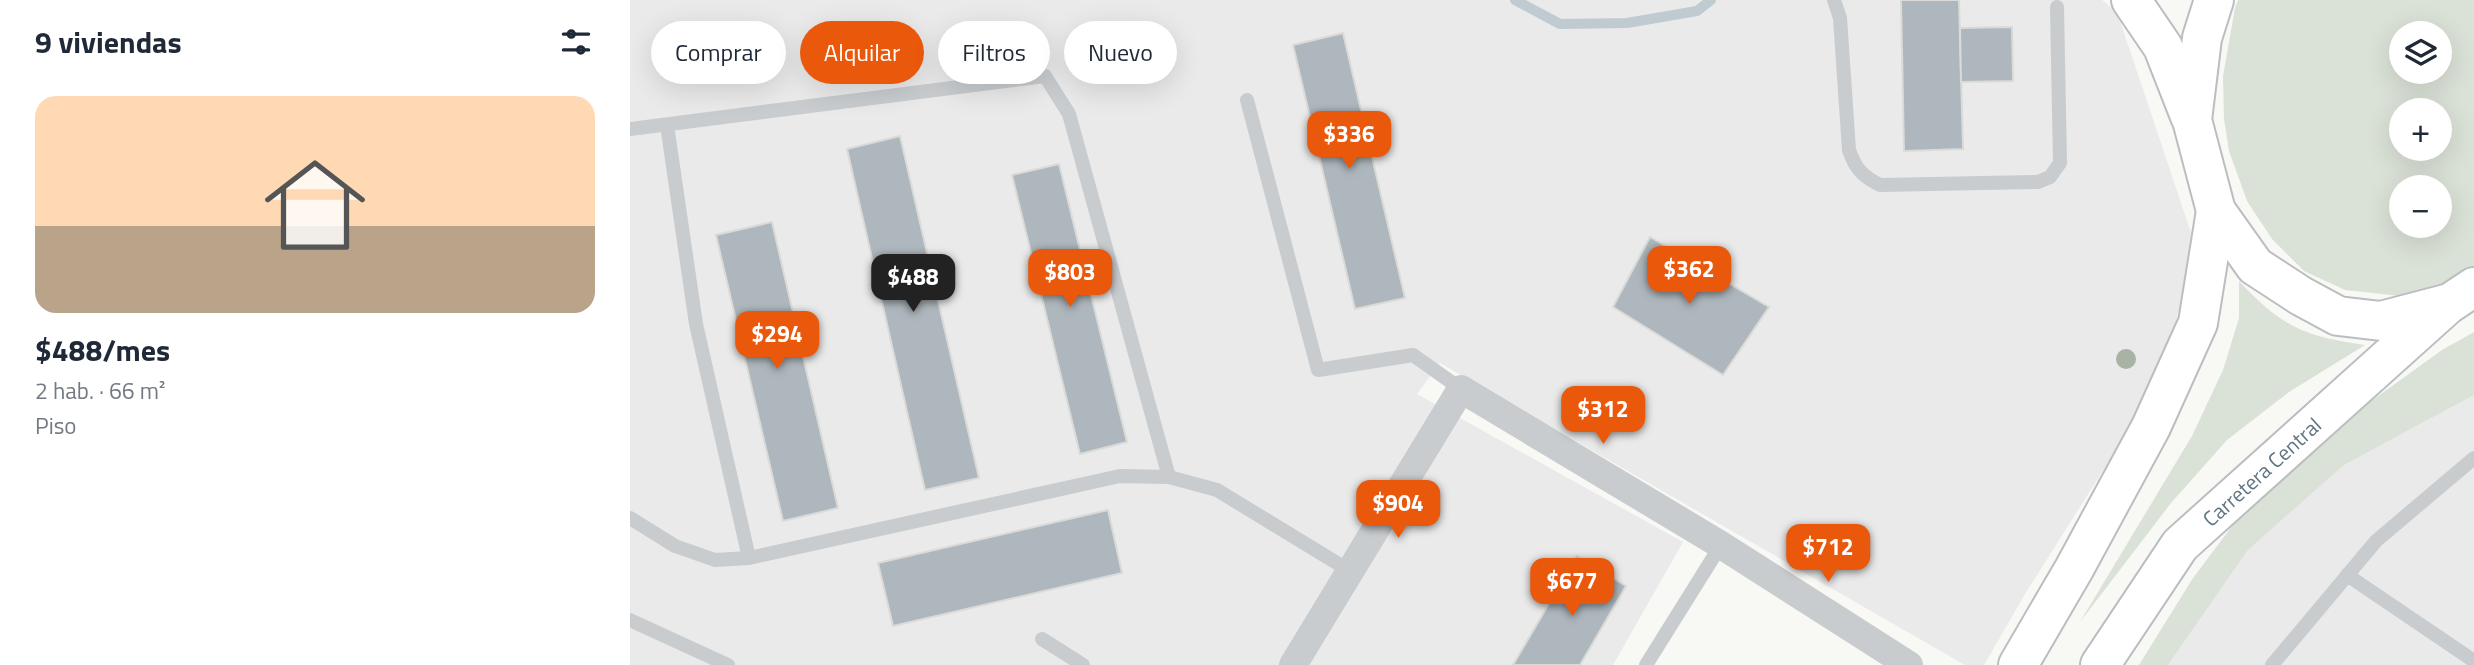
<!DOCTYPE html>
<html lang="es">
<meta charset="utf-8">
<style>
:root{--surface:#fff;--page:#f6f6f7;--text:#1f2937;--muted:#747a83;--accent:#ea580c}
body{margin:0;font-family:"Titillium Web",sans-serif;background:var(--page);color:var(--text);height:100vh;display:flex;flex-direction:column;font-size:26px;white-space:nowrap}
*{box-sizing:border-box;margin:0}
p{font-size:23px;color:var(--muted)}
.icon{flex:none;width:38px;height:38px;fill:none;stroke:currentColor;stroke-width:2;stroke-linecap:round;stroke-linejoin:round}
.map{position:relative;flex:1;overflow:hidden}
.side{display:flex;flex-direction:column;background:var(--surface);width:630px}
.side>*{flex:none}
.banner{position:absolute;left:21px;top:21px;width:665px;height:63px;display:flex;gap:14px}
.buttons{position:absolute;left:1759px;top:21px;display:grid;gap:14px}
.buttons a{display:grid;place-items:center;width:63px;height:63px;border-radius:50%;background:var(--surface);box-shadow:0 7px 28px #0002;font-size:35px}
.price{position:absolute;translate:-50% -60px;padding:0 16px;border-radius:14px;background:var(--accent);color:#fff;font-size:23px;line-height:46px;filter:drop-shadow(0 2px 4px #0008)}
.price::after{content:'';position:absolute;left:50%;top:42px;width:21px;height:16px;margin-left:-10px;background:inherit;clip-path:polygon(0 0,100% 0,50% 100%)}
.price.selected{background:#222;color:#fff}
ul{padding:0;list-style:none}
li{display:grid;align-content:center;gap:14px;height:371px;padding:0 35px}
li span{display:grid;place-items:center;height:217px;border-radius:21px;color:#555}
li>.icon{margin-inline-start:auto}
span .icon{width:126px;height:126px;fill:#fffc;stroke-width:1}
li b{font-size:30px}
h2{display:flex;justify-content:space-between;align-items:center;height:84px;padding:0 35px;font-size:30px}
.chip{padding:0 24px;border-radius:32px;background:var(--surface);box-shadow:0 7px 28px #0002;font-size:24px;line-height:63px}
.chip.selected{background:var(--accent);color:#fff}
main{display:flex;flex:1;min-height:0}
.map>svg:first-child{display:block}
</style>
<main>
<section class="side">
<h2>9 viviendas<svg class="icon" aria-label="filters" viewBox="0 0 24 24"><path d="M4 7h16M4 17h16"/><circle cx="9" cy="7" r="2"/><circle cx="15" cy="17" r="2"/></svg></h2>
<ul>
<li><span style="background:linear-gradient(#ffd9b3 60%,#b9a48a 0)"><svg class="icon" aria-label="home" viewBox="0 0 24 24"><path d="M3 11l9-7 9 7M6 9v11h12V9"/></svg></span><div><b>$488/mes</b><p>2 hab. · 66 m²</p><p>Piso</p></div></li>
</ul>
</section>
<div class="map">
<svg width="1844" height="665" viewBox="0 0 1844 665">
<rect width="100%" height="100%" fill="#f8f8f5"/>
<g fill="#e9eae9">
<path d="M 0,0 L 1472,0 L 1487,12 L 1561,233 L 1551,303 L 1535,358 L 1491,442 L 1395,594 L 1354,665 L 1335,665 L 810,363 L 787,394 L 1053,542 L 983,665 L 0,665 Z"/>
<path d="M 1844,395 L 1844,665 L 1538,665 L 1618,550 L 1714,465 Z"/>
</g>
<g fill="#dae1d6" fill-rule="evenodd">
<path d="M 1608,0 L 1844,0 L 1844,271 L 1825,284 L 1770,296 L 1715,290 L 1674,271 L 1642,239 L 1617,201 L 1599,151 L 1594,119 L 1593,76 L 1605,8 ZM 1771,33 L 1810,33 L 1810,72 L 1771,72 ZM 1771,110 L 1810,110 L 1810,149 L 1771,149 ZM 1771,187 L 1810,187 L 1810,226 L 1771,226 Z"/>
<path d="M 1609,281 C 1652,327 1673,336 1735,345 L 1659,392 L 1597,440 L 1541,503 L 1450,622 L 1562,436 L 1593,370 L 1609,318 Z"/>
<path d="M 1844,332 L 1844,395 L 1714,465 L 1618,550 L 1538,665 L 1509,665 L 1563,578 L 1603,525 L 1701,430 L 1812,350 Z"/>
</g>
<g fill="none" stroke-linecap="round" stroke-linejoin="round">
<path stroke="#bfcbd0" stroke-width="10" d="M 885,0 L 930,24 L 997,23 L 1067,11 L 1081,0"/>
</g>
<g fill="#aeb7bd" stroke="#dadad8" stroke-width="2">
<path d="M 1271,0 L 1329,0 L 1333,149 L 1274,151 Z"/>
<path d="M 1382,27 L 1383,81 L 1331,82 L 1330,28 Z"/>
<path d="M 713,33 L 775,298 L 725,309 L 663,45 Z"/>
<path d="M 270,136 L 349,478 L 295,490 L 217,149 Z"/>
<path d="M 429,164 L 497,442 L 450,454 L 382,175 Z"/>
<path d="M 142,222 L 208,508 L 153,521 L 86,235 Z"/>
<path d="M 1020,237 L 1139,307 L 1093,375 L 983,307 Z"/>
<path d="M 478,510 L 492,573 L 263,626 L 248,563 Z"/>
<path d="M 947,556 L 996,586 L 950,665 L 883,665 Z"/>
</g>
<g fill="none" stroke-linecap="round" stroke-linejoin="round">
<g stroke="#babec1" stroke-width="42">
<g id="trunk">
<path d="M 1501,0 L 1533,47 L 1560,116"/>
<path d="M 1584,0 L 1572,38 L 1562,120 L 1586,211 L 1625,266 L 1671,296 L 1708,316 L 1751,321 L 1820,303 L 1844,287"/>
<path d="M 1388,665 L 1444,569 L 1521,427 L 1568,323 L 1586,211"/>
<path id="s1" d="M 1470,665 L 1550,545 L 1816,306"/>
</g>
</g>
<g stroke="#c8cccf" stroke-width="14">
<path d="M 1204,0 L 1210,18 L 1219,150 C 1225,168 1232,176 1250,185 L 1408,182 L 1420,177 L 1430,163 L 1427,7"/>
<path d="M 617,100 L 688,370 L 783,355 L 831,389"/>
<path d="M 37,125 L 66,324 L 119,558"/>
<path d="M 0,129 L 415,76 L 439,114 L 539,477"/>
<path d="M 0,518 L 45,546 L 85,560 L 119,558 L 490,476 L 539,477 L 587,490 L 720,571"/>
<path d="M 1717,575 L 1844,661"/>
<path d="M 0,620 L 98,665"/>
<path d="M 412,639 L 453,665"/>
<path d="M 1016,665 L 1091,545"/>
<path d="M 1642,665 L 1746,541 L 1844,458"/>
</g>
<path stroke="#c8cccf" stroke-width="28" d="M 663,665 L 831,389 L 1091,545 L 1279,665"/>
<use href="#trunk" stroke="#fff" stroke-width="38"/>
</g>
<circle fill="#a8b3a4" cx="1496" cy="359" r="10"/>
<g text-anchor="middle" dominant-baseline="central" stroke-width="7" stroke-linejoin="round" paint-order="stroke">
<g font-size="21" fill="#617582" stroke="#fff">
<text stroke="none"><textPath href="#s1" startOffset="254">Carretera Central</textPath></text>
</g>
</g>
</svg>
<div class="buttons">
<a><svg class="icon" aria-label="layers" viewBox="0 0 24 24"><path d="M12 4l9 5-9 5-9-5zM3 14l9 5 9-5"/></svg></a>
<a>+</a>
<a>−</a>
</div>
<b class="price" style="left:719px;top:171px">$336</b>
<b class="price" style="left:1059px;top:306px">$362</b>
<b class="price" style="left:440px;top:309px">$803</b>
<b class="price selected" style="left:283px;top:314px">$488</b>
<b class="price" style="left:147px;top:371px">$294</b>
<b class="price" style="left:973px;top:446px">$312</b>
<b class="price" style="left:768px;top:540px">$904</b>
<b class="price" style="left:1198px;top:584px">$712</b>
<b class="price" style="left:942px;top:618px">$677</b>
<div class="banner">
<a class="chip">Comprar</a>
<a class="chip selected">Alquilar</a>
<a class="chip">Filtros</a>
<a class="chip">Nuevo</a>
</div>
</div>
</main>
